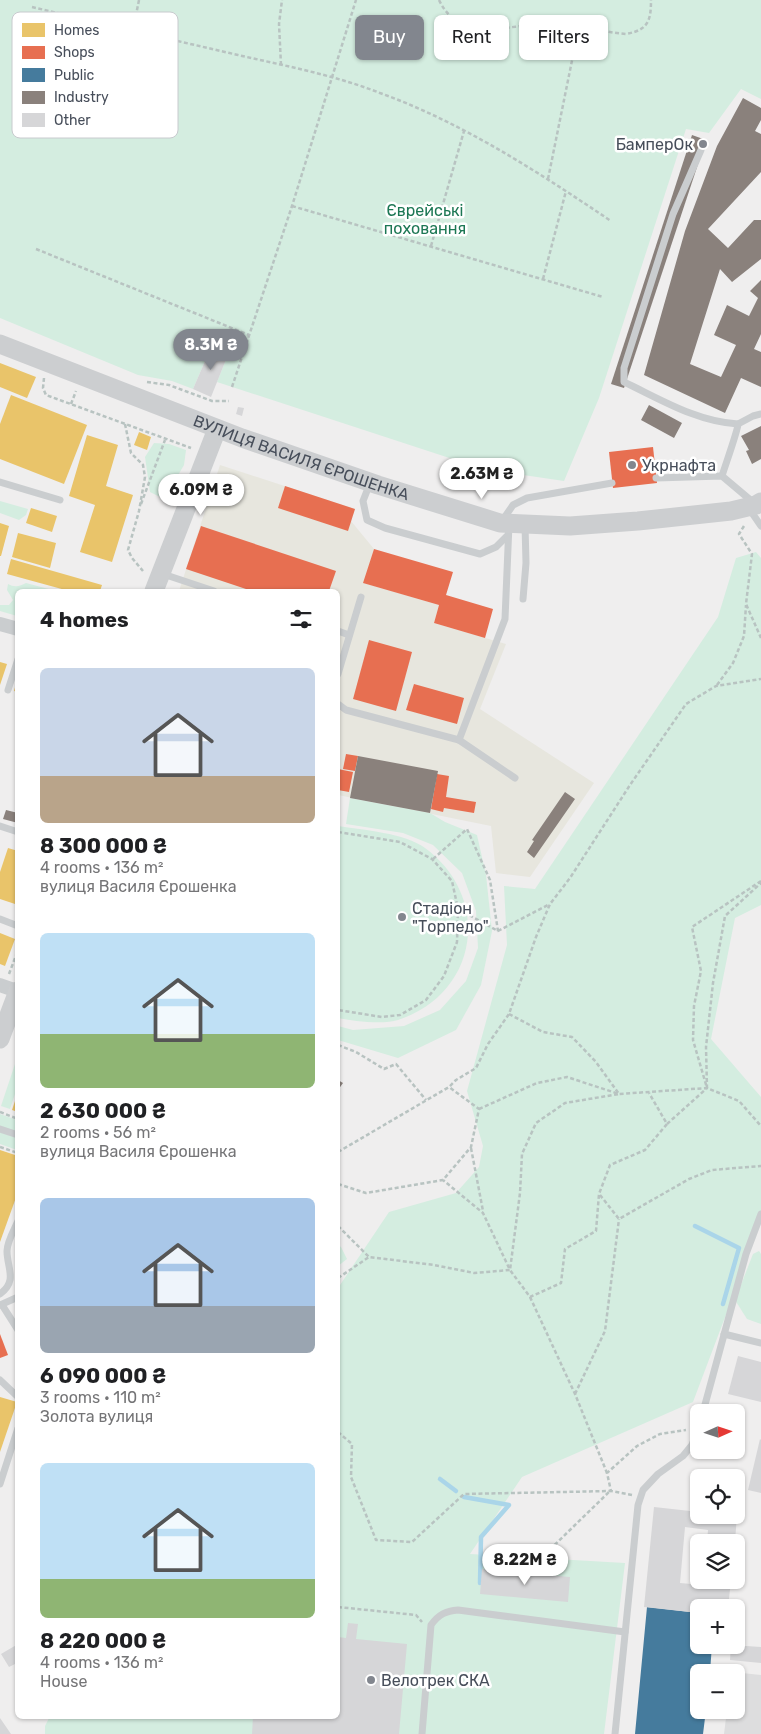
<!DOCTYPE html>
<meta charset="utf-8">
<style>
:root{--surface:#fff;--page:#f6f6f6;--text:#202124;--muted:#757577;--accent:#82868e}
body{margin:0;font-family:Rubik,sans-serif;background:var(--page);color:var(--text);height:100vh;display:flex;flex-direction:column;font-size:19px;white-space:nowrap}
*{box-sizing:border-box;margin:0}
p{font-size:16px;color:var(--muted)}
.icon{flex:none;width:28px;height:28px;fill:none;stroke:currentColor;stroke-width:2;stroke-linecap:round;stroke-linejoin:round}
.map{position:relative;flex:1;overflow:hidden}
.panel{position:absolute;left:15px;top:589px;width:325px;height:1130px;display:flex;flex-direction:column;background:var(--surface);border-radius:8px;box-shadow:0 1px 4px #0004}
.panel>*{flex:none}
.banner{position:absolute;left:355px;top:15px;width:330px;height:45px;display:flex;gap:10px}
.needle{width:32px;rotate:87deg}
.controls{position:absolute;left:690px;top:1404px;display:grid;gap:10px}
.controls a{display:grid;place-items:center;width:55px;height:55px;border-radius:8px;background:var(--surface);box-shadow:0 1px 4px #0004;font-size:25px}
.price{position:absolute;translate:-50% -42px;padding:0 11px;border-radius:18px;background:#fff;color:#222;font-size:16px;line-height:32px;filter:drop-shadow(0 1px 2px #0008)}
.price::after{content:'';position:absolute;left:50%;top:30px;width:15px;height:11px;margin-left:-8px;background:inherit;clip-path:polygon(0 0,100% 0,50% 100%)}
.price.on{background:var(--accent);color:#fff}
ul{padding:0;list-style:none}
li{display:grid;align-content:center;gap:10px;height:265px;padding:0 25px}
li span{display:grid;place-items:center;height:155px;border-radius:8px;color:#555}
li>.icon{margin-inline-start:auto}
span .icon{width:90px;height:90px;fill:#fffc;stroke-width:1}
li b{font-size:21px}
h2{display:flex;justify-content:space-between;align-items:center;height:60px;padding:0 25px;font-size:21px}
.tag{padding:0 18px;border-radius:8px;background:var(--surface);box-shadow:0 1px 4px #0004;font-size:18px;line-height:45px}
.tag.on{background:var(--accent);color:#fff}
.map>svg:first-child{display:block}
</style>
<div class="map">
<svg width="761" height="1734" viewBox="0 0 761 1734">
<rect width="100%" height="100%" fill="#efeeee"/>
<path fill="#e7e6de" d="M 220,465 L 355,509 L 351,521 L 374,549 L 364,583 L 439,605 L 434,623 L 506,644 L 480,709 L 594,783 L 530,877 L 496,873 L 491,826 L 338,795 L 338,591 L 179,591 Z"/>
<path fill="#ddddde" d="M 732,1672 L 761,1675 L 761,1734 L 724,1734 L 727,1710 L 736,1710 L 736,1672 Z"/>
<g fill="#d4ede0">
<path d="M 0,0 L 761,0 L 761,99 L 741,89 L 709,133 L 686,129 L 599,398 L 564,481 L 483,469 L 217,382 L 229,352 L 212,345 L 193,389 L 172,381 L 138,375 L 0,318 Z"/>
<path d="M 154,443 L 169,444 L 186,450 L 184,465 L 164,499 L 150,492 L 145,457 Z"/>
<path d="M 0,501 L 28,509 L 26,515 L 19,520 L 0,513 Z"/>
<path d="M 756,552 L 761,558 L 761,905 L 735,918 L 711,1039 L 761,1097 L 761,1222 L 693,1402 L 522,1477 L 470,1554 L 625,1563 L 604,1734 L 45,1734 L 45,1726 L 50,1716 L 338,1716 L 338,1288 L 389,1212 L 456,1193 L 479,1167 L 483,1146 L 467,1091 L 507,945 L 504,886 L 535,889 L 718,617 L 736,558 Z"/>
<path d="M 26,583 L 56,591 L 18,591 L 17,616 L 0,611 L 0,605 L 9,605 L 13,600 L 7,590 L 8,584 C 15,588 20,586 26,583 Z"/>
<path d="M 350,798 L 430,813 L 445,822 L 477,835 L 486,875 L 492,931 L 481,985 L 456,1030 L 398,1058 L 338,1040 L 338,1026 L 353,1030 L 404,1026 L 440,1010 L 466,981 L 478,948 L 476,911 L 462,873 L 433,845 L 403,833 L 346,824 Z"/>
<path d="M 338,826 C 363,830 405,833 425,848 C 493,898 478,994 398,1020 C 383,1025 353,1021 338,1018 Z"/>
<path d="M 17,1058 L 17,1088 L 10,1109 L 1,1106 Z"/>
<path d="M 0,1114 L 17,1120 L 17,1132 L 0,1126 Z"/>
<path d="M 0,1132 L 17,1138 L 17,1150 L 0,1144 Z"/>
<path d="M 338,1245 L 341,1247 L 347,1259 L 338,1266 Z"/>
<path d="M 759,1251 L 761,1254 L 761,1324 L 747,1319 L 735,1300 L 753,1254 Z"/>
</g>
<g fill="#e9c46a">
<path d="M 0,363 L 36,377 L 27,398 L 0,387 Z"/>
<path d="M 11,395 L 87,425 L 64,484 L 0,459 L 0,424 Z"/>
<path d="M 139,432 L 151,437 L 147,450 L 134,445 Z"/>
<path d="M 87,435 L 118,445 L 106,486 L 133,495 L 112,562 L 80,552 L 95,505 L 69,496 Z"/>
<path d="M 31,508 L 57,516 L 52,532 L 26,523 Z"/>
<path d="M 0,523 L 9,526 L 1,556 L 0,556 Z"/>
<path d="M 18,533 L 56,543 L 50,568 L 12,557 Z"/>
<path d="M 11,559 L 102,585 L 100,591 L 69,591 L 7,574 Z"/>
<path d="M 0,662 L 7,664 L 0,685 Z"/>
<path d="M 17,680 L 18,680 L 18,692 L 14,691 Z"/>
<path d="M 8,848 L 18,851 L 18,897 L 15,904 L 0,899 L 0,872 Z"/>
<path d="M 0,933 L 15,939 L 5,966 L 0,964 Z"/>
<path d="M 17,1095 L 18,1095 L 18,1112 L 12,1110 Z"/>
<path d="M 0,1150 L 18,1156 L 18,1192 L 0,1242 Z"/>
<path d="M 0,1397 L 17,1402 L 0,1452 Z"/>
</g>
<g fill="#e76f51">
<path d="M 653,447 L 657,483 L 613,488 L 609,452 Z"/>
<path d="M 285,486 L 355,509 L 348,531 L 278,508 Z"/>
<path d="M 201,526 L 336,571 L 329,591 L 252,591 L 186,569 Z"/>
<path d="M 374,549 L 453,572 L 446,595 L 493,609 L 485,638 L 434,623 L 439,605 L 363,583 Z"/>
<path d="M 369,640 L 412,652 L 396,711 L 353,699 Z"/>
<path d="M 414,684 L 464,698 L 457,724 L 406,710 Z"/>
<path d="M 346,754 L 358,756 L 355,771 L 343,769 Z"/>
<path d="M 338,769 L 353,772 L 349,792 L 338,790 Z"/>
<path d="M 437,774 L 449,776 L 446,797 L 476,802 L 474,813 L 444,808 L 443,812 L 431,809 Z"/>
<path d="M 0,1334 L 8,1355 L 0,1358 Z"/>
</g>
<path fill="#457b9d" d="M 647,1607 L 699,1613 L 699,1645 L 712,1645 L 710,1672 L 699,1672 L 699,1710 L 706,1710 L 703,1734 L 635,1734 Z"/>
<g fill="#8a817c">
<path d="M 743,98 L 761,108 L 761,120 L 755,131 L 761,134 L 761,172 L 708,229 L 728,248 L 754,220 L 761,220 L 761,259 L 732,282 L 720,269 L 690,364 L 721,377 L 736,345 L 714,335 L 727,305 L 749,316 L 758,298 L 750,291 L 761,280 L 761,334 L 754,349 L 761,352 L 761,387 L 741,378 L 725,413 L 644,375 L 685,231 L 717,146 Z"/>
<path d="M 692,135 L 706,140 L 624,388 L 611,384 Z"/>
<path d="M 649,405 L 682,423 L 674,438 L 641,420 Z"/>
<path d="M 761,426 L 761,459 L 752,464 L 746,451 L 749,450 L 741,436 Z"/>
<path d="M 358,756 L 438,771 L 430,813 L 350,798 Z"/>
<path d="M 565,792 L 575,799 L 534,858 L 527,852 L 534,841 L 532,840 Z"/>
<path d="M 6,810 L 18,813 L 18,823 L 3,819 Z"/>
<path d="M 338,1080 L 343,1083 L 338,1090 Z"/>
</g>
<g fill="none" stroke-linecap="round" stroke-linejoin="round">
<g stroke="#aad5e9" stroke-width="4.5">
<path d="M 695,1226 L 739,1248 L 723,1304"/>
<path d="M 440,1479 L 456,1491"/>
<path d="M 464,1497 L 509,1505 L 481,1537 L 480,1583"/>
</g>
</g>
<g fill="#d6d6d8">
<path d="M 212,345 L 229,352 L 211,397 L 193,389 Z"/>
<path d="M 238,407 L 244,408 L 242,416 L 236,414 Z"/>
<path d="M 738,1356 L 761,1362 L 761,1402 L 728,1394 Z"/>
<path d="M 760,1439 L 761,1440 L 761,1493 L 748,1490 Z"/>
<path d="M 654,1507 L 699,1512 L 699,1515 L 737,1515 L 735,1542 L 707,1542 L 708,1530 L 685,1527 L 680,1583 L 703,1585 L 703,1580 L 731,1580 L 728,1608 L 699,1608 L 699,1613 L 644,1607 Z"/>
<path d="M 482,1569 L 570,1577 L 568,1602 L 480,1594 Z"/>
<path d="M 348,1623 L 358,1624 L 356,1639 L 407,1644 L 399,1734 L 252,1734 L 253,1716 L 338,1716 L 338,1637 L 346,1638 Z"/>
<path d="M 18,1644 L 18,1669 L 15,1664 L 9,1667 L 1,1654 Z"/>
<path d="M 731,1645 L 761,1647 L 761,1663 L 730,1660 Z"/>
<path d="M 0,1718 L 11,1734 L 0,1734 Z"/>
</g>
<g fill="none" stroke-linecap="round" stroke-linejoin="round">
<g stroke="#b8c3c1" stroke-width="2.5" stroke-dasharray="4 2.5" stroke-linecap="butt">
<path d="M 439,0 C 461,46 514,23 553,23 C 578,24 601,32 626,34 C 648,30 651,21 651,0"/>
<path d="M 32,7 C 100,23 169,39 238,55 C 286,66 334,75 380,93 C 463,123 538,172 611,221"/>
<path d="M 281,65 L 279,24 L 282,0"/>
<path d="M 104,136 L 133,30 L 139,0"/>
<path d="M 548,179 L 579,26"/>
<path d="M 292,206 L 603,297"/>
<path d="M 431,246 L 464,131"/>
<path d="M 36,249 L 249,335"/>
<path d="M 543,279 L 566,191"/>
<path d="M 44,378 L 43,388 L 46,395 L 191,448"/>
<path d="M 147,382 L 169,385 L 212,401 L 229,401"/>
<path d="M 232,387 L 292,206 L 356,0"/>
<path d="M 71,404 L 76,391"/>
<path d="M 125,424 L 131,453 L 143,465 L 145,477 L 139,511 L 128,550 L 132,558 L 143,571"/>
<path d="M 141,504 L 165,440"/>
<path d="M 744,526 L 739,534 L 752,554 L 746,604 L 761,638"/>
<path d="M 717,685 L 733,663 L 744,636 L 746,605"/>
<path d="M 338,832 L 400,842 L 432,859 L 452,881 L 458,909 L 457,942 L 444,976 L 426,1000 L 400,1015 L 382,1017 L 338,1010"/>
<path d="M 433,859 L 467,829 L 490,880 L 498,931"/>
<path d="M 761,881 L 692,927 L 701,971 L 694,1006 L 693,1040 L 707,1088 L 706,1047 L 713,983 L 725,916 L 761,883"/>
<path d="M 458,909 L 498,931 L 548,905"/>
<path d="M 9,974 L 18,950"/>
<path d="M 509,1014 L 543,1032 L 572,1037 L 596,1062 L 619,1094 L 565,1103 L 536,1123 L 522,1154 L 520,1193 L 510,1270 L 530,1297 L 561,1283 L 565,1249 L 596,1231 L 599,1194 L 610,1165 L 645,1150 L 667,1124 L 649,1093"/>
<path d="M 338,1045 L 356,1052 L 384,1069 L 396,1064 L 426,1100"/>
<path d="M 479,1109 L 537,1083 L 567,1077 L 619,1094 L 707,1088 L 739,1101 L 761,1126"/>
<path d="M 0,1112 L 18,1119"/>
<path d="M 667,1124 L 706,1089"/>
<path d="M 0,1147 L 18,1153"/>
<path d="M 471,1148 L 483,1211"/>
<path d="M 338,1152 L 449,1087 L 456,1080 L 476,1068 L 488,1044 L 509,1014 L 536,937 L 550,904 L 570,878 L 630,785 L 686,704 L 716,686 L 761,679"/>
<path d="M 338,1184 L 366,1193 L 443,1180 L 471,1147 L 479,1109 L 449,1087"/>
<path d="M 600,1195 L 619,1219 L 689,1179 L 712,1170 L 761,1166"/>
<path d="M 338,1226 L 369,1257"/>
<path d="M 338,1278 L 369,1257 L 434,1265 L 474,1273 L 510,1270 L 483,1213 L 443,1180"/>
<path d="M 530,1297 L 575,1394 L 607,1473"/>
<path d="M 575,1394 L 605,1331 L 619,1219"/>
<path d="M 338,1432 L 352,1444 L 351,1477 L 376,1540 L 412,1542 L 464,1494 L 611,1491"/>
<path d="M 632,1495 L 611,1491 L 607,1473 L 637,1446 L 660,1434 L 686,1430"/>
<path d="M 536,1563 L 610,1491"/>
<path d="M 338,1607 L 416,1615 L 422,1622"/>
</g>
<g stroke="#cacdcf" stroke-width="7">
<path d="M 701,150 L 673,214 L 624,368 L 624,382 C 660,399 697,422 738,424"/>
<path d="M 722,476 C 725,466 738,430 738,424 L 753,416 L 761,414"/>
<path d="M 656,478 L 722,476 L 754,503"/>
<path d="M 0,482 L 60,500"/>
<path d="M 370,483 L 363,501 L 367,520 L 385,528 L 480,554 L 496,547 L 508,535"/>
<path d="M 748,507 L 761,526"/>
<path d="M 502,521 L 513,505 L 527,498 L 612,483"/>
<path d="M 163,574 L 214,591"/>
<path d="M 523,599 L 526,563 L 525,525"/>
<path d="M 338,631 L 349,635"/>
<path d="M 338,674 L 361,597"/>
<path d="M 8,690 L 18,659"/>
<path d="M 338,704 L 346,710 L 459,740 L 505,619 L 509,524"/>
<path d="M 459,740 L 515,778"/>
<path d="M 0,826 L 18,832"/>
<path d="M 0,919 L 18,926"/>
<path d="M 0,1129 L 18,1135"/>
<path d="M 0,1294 C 18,1281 7,1268 7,1251 C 7,1242 14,1230 18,1221"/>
<path d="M 0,1305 L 18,1297"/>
<path d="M 2,1305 L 18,1330"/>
<path d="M 724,1334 L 761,1343"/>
<path d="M 0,1380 L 18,1397"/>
<path d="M 703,1412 L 746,1254 L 761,1214"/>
<path d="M 0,1484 L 18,1428"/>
<path d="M 422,1734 L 431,1625 C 439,1614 446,1611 458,1610 L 625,1632"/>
<path d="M 615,1734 L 638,1505 L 643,1490 L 658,1474 L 683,1456 L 692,1445 L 699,1426"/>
</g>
<g stroke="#cacdcf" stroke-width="14">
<path d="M 0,624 L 18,629"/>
<path d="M 0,985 L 17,991"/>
</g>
<g stroke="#ccced0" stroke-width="19">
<path id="s1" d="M 0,344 L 242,438 L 378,485 L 500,523 L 570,526 L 638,521 L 731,511 L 756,505 L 761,502"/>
<path d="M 154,591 L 217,429"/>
<path d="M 0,1039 L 18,991"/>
</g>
</g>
<g fill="#82868e" stroke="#fff" stroke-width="2">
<circle cx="703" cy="144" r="5"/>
<circle cx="632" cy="465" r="5"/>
<circle cx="402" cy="917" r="5"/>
<circle cx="371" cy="1680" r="5"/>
</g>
<g text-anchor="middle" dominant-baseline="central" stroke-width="5" stroke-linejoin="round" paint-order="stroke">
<g font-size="16" fill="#474e5a" stroke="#fff" text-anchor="start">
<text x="693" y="144" text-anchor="end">БамперОк</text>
<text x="642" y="465">Укрнафта</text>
<text x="412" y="908">Стадіон<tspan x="412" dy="18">"Торпедо"</tspan></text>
<text x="381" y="1680">Велотрек СКА</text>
</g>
<g font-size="16" fill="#1c7754" stroke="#fff">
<text x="425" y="210">Єврейські<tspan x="425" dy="18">поховання</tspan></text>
</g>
<g font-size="16" fill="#474e5a" stroke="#fff">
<text stroke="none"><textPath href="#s1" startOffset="322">ВУЛИЦЯ ВАСИЛЯ ЄРОШЕНКА</textPath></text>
</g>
</g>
<rect x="12" y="12" width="166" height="126" rx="8" fill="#fff" stroke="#c8cace" stroke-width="1"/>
<rect x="22" y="23" width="23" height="14" fill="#e9c46a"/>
<rect x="22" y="46" width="23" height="13" fill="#e76f51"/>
<rect x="22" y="68" width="23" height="14" fill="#457b9d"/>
<rect x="22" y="91" width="23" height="13" fill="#8a817c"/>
<rect x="22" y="113" width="23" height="14" fill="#d6d6d8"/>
<g font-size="14" fill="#474e5a">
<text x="54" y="35">Homes</text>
<text x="54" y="57">Shops</text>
<text x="54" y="80">Public</text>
<text x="54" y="102">Industry</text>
<text x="54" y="125">Other</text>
</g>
</svg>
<div class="controls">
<a><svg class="needle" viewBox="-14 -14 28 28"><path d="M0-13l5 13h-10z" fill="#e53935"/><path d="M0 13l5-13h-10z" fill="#757577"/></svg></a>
<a><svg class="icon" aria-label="locate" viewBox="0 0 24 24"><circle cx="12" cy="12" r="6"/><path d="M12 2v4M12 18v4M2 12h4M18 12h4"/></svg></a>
<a><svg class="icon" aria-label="layers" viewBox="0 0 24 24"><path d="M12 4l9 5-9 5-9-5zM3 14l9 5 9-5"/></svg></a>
<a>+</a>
<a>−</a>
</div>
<b class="price on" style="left:211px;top:371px">8.3M ₴</b>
<b class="price" style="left:482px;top:500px">2.63M ₴</b>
<b class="price" style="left:201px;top:516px">6.09M ₴</b>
<b class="price" style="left:525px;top:1586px">8.22M ₴</b>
<div class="banner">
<a class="tag on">Buy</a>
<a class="tag">Rent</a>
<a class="tag">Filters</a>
</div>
<section class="panel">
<h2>4 homes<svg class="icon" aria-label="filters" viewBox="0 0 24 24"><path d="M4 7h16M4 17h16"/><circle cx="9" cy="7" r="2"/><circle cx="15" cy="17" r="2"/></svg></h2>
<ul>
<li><span style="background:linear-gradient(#c9d6e8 70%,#b9a48a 0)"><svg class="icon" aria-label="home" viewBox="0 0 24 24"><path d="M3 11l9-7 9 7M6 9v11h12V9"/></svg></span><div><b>8 300 000 ₴</b><p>4 rooms · 136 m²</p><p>вулиця Василя Єрошенка</p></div></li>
<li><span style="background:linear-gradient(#bfe0f5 65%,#8fb573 0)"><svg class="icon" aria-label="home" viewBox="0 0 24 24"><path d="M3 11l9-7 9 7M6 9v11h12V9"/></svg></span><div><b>2 630 000 ₴</b><p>2 rooms · 56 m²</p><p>вулиця Василя Єрошенка</p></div></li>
<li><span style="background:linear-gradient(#a9c7e8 70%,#9aa5b1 0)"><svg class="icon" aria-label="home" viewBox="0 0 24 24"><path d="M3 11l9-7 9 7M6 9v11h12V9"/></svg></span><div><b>6 090 000 ₴</b><p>3 rooms · 110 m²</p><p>Золота вулиця</p></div></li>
<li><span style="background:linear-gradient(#bfe0f5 75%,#8fb573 0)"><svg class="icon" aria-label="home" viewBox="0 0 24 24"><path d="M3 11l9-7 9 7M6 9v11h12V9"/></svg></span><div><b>8 220 000 ₴</b><p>4 rooms · 136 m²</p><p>House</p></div></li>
</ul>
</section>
</div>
